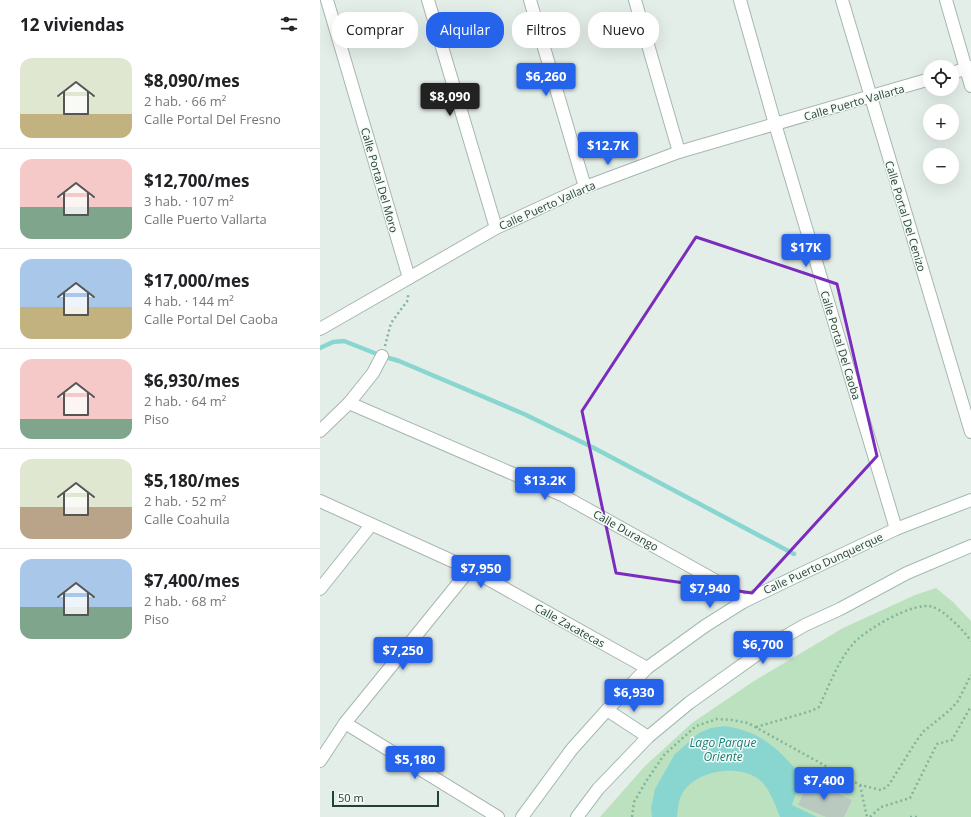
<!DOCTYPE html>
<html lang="es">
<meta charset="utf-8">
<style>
:root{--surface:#fff;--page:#f6f6f6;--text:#202124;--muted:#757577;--line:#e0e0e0;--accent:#2563eb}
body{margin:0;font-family:"Open Sans",sans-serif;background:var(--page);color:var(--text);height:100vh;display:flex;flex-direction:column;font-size:15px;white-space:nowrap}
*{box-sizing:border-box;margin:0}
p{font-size:13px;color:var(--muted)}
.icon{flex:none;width:22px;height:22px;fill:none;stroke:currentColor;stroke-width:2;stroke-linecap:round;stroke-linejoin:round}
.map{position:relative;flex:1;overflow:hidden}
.details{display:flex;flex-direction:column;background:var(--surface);width:320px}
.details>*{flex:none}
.top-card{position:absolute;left:12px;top:12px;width:380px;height:36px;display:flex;gap:8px}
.buttons{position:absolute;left:603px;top:60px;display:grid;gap:8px}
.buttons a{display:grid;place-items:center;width:36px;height:36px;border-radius:50%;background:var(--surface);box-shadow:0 4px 16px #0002;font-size:20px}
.scale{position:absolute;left:12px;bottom:10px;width:107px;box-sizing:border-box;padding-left:4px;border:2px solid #224232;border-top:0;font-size:11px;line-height:14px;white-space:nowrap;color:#224232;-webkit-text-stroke:3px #f5faf7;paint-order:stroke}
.price{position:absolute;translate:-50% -34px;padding:0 9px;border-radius:4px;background:var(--accent);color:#fff;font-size:13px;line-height:26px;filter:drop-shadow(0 1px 2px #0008)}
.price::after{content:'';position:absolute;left:50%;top:24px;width:12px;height:9px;margin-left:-6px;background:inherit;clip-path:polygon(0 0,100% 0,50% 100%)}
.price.active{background:#222;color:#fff}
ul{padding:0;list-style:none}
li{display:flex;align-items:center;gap:12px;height:100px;padding:0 20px}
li+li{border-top:1px solid var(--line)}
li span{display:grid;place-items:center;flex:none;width:112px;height:80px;border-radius:12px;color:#555}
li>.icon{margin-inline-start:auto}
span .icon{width:48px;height:48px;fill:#fffc;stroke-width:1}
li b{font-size:17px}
h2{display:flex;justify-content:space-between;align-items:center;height:48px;padding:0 20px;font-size:17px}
.pill{padding:0 14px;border-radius:16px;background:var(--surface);box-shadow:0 4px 16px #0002;font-size:14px;line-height:36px}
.pill.active{background:var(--accent);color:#fff}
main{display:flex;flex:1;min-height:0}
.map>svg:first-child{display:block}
</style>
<main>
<section class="details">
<h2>12 viviendas<svg class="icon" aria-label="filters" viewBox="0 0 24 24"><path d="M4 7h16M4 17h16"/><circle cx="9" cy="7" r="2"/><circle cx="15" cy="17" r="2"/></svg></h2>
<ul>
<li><span style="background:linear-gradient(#dfe7d0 70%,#c2b280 0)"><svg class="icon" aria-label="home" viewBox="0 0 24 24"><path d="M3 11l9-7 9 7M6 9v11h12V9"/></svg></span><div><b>$8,090/mes</b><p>2 hab. · 66 m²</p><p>Calle Portal Del Fresno</p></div></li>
<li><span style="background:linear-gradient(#f6c9c9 60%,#7fa58c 0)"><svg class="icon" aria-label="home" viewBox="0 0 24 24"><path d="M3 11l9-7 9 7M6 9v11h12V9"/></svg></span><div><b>$12,700/mes</b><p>3 hab. · 107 m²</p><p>Calle Puerto Vallarta</p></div></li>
<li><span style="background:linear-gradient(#a9c7e8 60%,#c2b280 0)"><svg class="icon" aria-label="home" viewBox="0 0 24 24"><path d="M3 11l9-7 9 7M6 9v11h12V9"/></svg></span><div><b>$17,000/mes</b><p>4 hab. · 144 m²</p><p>Calle Portal Del Caoba</p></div></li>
<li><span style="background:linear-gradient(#f6c9c9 75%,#7fa58c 0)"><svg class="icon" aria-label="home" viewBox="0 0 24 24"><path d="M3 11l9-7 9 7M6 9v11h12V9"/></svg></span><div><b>$6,930/mes</b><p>2 hab. · 64 m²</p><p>Piso</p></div></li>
<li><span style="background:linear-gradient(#dfe7d0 60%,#b9a48a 0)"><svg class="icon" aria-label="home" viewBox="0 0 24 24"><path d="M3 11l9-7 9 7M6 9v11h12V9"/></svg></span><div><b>$5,180/mes</b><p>2 hab. · 52 m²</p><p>Calle Coahuila</p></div></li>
<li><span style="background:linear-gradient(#a9c7e8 60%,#7fa58c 0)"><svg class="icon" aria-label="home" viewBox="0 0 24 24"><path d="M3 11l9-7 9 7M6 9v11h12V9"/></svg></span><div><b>$7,400/mes</b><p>2 hab. · 68 m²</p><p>Piso</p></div></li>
</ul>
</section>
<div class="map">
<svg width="651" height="817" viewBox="0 0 651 817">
<rect width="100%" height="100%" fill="#e4eee8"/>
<path fill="#bce1be" d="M 616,588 L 633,602 L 651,621 L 651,817 L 280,817 L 325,766 L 372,723 L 434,681 L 523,628 L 595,595 Z"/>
<path fill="#89d6d1" d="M 405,726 C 432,730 452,742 470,763 C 474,767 480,772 480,778 C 480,785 474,798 472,805 L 497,817 L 460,817 C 456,807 450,790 442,782 C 421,762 373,770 361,796 C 358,802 358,811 357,817 L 332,817 L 331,808 L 335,789 L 355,754 L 379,733 L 391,728 Z"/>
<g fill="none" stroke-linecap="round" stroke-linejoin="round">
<path stroke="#89d6d1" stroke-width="4.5" d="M 0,348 L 13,342 L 24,341 L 62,356 L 79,361 L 204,414 L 274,448 L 474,554"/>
</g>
<path fill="#b9c9c0" d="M 489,781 L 532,800 L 524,817 L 506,817 L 478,805 Z"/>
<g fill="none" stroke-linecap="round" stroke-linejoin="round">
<g stroke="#a6b7ae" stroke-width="14">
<g id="minor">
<path d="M 7,0 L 89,278"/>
<path d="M 108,0 L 176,228"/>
<path d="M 210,0 L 265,187"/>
<path d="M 315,0 L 359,152"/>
<path d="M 420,0 L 455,124 L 576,529"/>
<path d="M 522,0 L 651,432"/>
<path d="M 626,0 L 651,86"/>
<path d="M 29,403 L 242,495 L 409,588 L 423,602"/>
<path d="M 0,431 L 29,403 L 53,373 L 62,356"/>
<path d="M 0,501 L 150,569 L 327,668"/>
<path d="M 0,589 L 51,525"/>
<path d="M 25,723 L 178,817"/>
<path d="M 0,761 L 25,723 L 150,569"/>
</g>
</g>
<g stroke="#a6b7ae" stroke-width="14">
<g id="tertiary">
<path d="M 632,73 L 651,67"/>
<path d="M 0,329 L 176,228 L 265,187 L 359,152 L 610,79"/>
</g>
</g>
<g stroke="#a2bbad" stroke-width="14">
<g id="secondary">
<path d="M 287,710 L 328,737"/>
<path d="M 202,817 L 252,749 L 287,710 L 327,668 L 385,626 L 423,602 L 483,573 L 576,529 L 651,500"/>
<path d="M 257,817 L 278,789 L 328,737 L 369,703 L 450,645 L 485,625 L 520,609 L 587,573 L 651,546"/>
</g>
</g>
<g stroke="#83b49a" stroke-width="2.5" stroke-dasharray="2 3" stroke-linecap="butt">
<path d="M 65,346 L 71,323 L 88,300 L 88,293"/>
<path d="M 436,727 L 491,711 L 499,707 C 509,686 517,663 532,645 C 543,631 595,600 613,607 C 625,611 644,631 651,641"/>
<path d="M 540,785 L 547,817"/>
<path d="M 312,817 L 314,802 L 327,780 L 344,755 L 376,726 L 397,719 L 412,720 L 428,723 L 540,785 L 561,790 L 567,787 L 570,783 L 597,740 L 604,731 L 630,710 L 638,701 L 651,675"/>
<path d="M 550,817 L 561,807 L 590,798 L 617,744 L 632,740 L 650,708 L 651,708"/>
<path d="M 590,817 L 597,817"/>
</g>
<use href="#minor" stroke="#fff" stroke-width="12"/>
<use href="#tertiary" stroke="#fff" stroke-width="12"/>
<use href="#secondary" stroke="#fff" stroke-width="12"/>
</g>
<path fill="none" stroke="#7b2cbf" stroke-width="3" stroke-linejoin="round" d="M 376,237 L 517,284 L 557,456 L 432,593 L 296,573 L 262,411 Z"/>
<g text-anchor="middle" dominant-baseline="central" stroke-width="3" stroke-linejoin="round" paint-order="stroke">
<g font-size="11" fill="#224232" stroke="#f5faf7">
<text transform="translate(534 102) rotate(-16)">Calle Puerto Vallarta</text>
<text transform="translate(60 180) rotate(74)">Calle Portal Del Moro</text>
<text transform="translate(227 205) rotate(-24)">Calle Puerto Vallarta</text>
<text transform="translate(586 216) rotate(73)">Calle Portal Del Cenizo</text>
<text transform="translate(521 345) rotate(73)">Calle Portal Del Caoba</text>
<text transform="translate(306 530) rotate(29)">Calle Durango</text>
<text transform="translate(503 563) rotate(-25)">Calle Puerto Dunquerque</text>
<text transform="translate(250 625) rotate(29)">Calle Zacatecas</text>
</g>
<g font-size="12" font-style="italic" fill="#187c77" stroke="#f5faf7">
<text x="403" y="742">Lago Parque<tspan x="403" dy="14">Oriente</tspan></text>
</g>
</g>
</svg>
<div class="buttons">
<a><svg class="icon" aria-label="locate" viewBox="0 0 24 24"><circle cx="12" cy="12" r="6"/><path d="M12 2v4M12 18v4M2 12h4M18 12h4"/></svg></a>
<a>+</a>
<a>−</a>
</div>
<div class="scale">50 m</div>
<b class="price" style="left:226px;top:97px">$6,260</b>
<b class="price active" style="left:130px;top:117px">$8,090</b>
<b class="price" style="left:288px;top:166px">$12.7K</b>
<b class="price" style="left:486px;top:268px">$17K</b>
<b class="price" style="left:225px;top:501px">$13.2K</b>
<b class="price" style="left:161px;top:589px">$7,950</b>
<b class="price" style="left:390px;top:609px">$7,940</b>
<b class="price" style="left:443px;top:665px">$6,700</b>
<b class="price" style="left:83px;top:671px">$7,250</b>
<b class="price" style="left:314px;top:713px">$6,930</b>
<b class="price" style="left:95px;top:780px">$5,180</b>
<b class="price" style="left:504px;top:801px">$7,400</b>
<div class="top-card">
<a class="pill">Comprar</a>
<a class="pill active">Alquilar</a>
<a class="pill">Filtros</a>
<a class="pill">Nuevo</a>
</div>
</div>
</main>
